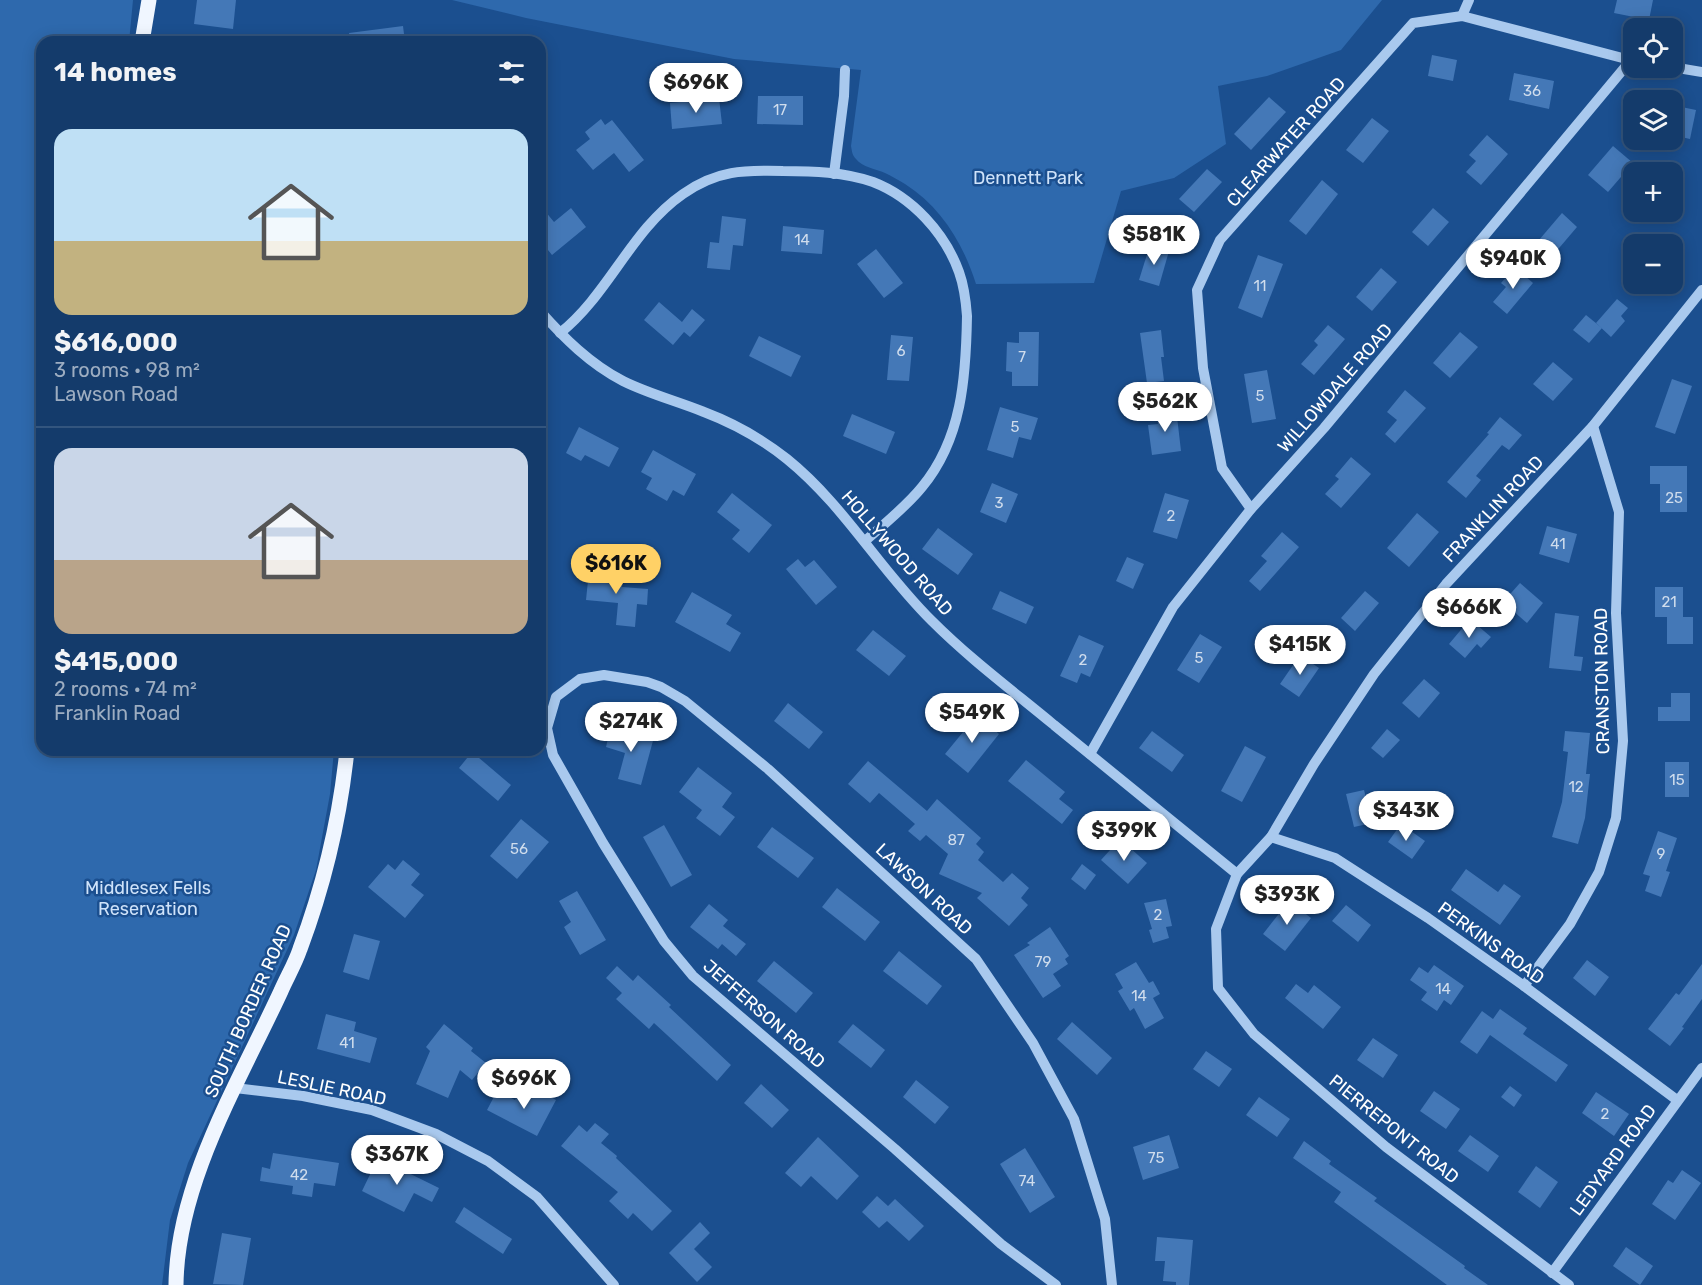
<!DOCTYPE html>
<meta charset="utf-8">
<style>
:root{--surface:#143b6b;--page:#214673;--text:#f1f3f6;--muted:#9dadc1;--line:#33557e;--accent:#ffd166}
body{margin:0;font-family:Rubik,sans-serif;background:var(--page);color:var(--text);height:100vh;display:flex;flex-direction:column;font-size:22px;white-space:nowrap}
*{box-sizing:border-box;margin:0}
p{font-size:20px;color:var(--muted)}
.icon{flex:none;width:33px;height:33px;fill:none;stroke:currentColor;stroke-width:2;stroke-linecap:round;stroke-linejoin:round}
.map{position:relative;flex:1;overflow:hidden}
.panel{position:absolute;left:36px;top:36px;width:510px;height:720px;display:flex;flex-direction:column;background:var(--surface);border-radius:18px;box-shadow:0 3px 15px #0003,0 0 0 2px var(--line)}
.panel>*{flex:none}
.controls{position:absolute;left:1623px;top:18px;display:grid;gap:12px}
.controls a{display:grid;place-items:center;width:60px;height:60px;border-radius:12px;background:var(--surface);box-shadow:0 3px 15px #0003,0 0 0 2px var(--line);font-size:30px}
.price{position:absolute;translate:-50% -51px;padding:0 14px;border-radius:21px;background:#fff;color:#222;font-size:20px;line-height:39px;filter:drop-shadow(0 2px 3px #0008)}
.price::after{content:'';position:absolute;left:50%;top:36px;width:18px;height:14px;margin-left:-9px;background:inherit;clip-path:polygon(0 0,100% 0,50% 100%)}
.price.on{background:var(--accent);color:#111}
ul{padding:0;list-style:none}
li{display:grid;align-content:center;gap:12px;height:318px;padding:0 18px}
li+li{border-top:2px solid var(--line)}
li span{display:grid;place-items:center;height:186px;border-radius:18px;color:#555}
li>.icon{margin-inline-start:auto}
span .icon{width:108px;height:108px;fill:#fffc;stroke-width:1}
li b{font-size:26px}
h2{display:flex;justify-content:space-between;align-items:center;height:72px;padding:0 18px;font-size:26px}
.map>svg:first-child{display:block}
</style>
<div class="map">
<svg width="1702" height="1285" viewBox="0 0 1702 1285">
<rect width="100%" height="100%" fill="#1b4f8f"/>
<g fill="#2e69ad">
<path d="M 0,0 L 133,0 L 129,42 L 42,42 L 42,750 L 334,750 L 330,794 L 316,870 L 294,935 L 188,1163 L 170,1220 L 162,1285 L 0,1285 Z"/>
<path d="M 452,0 L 1382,0 L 1341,50 L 1267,76 L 1218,86 L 1226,144 L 1174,178 L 1121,191 L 1094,283 L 976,284 C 963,243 941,207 905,184 C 898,180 892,176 885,173 C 876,169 862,167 856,159 C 852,155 852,151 851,146 L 861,70 L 734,59 L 526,18 Z"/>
</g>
<g fill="#4478b7">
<path d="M 197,0 L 236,0 L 233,29 L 194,24 Z"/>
<path d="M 1617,0 L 1653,0 L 1649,20 L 1614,13 Z"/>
<path d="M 403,26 L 405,42 L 350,42 L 349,33 Z"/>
<path d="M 1432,55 L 1457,60 L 1453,81 L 1428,76 Z"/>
<path d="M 1514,73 L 1554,81 L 1549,109 L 1509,100 Z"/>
<path d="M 758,96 L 803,96 L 803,125 L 757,124 Z"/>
<path d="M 1269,97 L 1286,112 L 1251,150 L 1234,134 Z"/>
<path d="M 719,98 L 722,124 L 672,129 L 670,103 Z"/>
<path d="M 1672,105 L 1696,110 L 1690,139 L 1672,135 Z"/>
<path d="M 1372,118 L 1389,131 L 1363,163 L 1346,150 Z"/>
<path d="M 601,119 L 605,125 L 612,120 L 644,160 L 629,172 L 614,153 L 593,170 L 576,150 L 590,139 L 585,132 Z"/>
<path d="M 1487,135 L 1508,154 L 1481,185 L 1466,172 L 1476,161 L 1469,155 Z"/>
<path d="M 1613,146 L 1633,163 L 1608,192 L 1588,175 Z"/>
<path d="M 1207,169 L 1222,182 L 1194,212 L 1179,199 Z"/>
<path d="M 1322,180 L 1338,194 L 1306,235 L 1289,221 Z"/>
<path d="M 540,205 L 554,222 L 571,208 L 586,227 L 552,255 L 540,240 Z"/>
<path d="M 1433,208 L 1449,222 L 1428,246 L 1412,232 Z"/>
<path d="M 1562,213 L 1577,227 L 1554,254 L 1539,240 Z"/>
<path d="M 722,216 L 746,219 L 743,246 L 733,245 L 730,270 L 707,268 L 710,242 L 719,243 Z"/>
<path d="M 783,226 L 824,230 L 822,254 L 781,251 Z"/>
<path d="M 1150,245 L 1169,251 L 1159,286 L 1139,280 Z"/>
<path d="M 876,249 L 903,283 L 884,298 L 857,264 Z"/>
<path d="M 1258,255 L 1283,264 L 1262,318 L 1238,308 Z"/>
<path d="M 1515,267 L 1533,283 L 1507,314 L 1493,302 L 1506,287 L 1501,283 Z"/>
<path d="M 1381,268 L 1397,282 L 1372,311 L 1356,297 Z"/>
<path d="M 1617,299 L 1628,308 L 1621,316 L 1625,321 L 1611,337 L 1596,323 Z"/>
<path d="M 659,302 L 682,322 L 692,309 L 705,320 L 690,337 L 684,332 L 673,345 L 644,320 Z"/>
<path d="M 1586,315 L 1602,328 L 1589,343 L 1573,330 Z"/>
<path d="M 1328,325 L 1345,339 L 1314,375 L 1301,364 L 1318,345 L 1314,341 Z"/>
<path d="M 1161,330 L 1164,357 L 1161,357 L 1164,381 L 1147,383 L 1140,333 Z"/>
<path d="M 1019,332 L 1039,332 L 1038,386 L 1012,386 L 1012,372 L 1006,371 L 1007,342 L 1019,343 Z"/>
<path d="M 1460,332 L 1478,347 L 1450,378 L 1433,363 Z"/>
<path d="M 891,335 L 913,337 L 909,381 L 887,380 Z"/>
<path d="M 759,336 L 801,356 L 791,377 L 749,356 Z"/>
<path d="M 1553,362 L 1573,379 L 1553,401 L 1533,384 Z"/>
<path d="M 1267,370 L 1276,419 L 1252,423 L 1244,374 Z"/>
<path d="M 1672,379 L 1692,386 L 1675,434 L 1655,427 Z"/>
<path d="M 1405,390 L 1426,408 L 1395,443 L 1385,434 L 1397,420 L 1387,412 Z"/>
<path d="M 1000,407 L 1038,418 L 1031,440 L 1019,437 L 1013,458 L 987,450 Z"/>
<path d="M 1176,408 L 1181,451 L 1152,455 L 1148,425 L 1158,424 L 1156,410 Z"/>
<path d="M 852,414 L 895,432 L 886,454 L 843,436 Z"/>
<path d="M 1500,417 L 1522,435 L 1509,450 L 1502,445 L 1476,476 L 1481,480 L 1466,498 L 1447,482 L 1489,434 L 1487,433 Z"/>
<path d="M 579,427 L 619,448 L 609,467 L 585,455 L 581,461 L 566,453 Z"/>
<path d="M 653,450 L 696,474 L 684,496 L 673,490 L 667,501 L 646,489 L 652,478 L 641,472 Z"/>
<path d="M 1351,457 L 1371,474 L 1341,508 L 1325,494 L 1339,479 L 1335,476 Z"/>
<path d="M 1650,466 L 1687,466 L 1687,512 L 1660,512 L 1660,484 L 1650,484 Z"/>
<path d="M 992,483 L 1018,494 L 1006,523 L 980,512 Z"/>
<path d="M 732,493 L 772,525 L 749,553 L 732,539 L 740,530 L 717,512 Z"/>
<path d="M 1165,493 L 1189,500 L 1177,539 L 1153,532 Z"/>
<path d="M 1417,513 L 1439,532 L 1409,567 L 1387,548 Z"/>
<path d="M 1547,526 L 1577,534 L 1569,563 L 1539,554 Z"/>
<path d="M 938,528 L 973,554 L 958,575 L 922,549 Z"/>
<path d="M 1282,532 L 1299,547 L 1260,591 L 1249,581 L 1267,561 L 1261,556 Z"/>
<path d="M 1127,557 L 1144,564 L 1133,589 L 1116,581 Z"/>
<path d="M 798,559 L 805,567 L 814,560 L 837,587 L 816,605 L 786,569 Z"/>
<path d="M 589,571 L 624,574 L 622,587 L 648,589 L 647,605 L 637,604 L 635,627 L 616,625 L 618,603 L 586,600 Z"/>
<path d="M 1520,583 L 1543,603 L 1527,623 L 1503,602 Z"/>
<path d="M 1655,587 L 1683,587 L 1683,617 L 1693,617 L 1693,644 L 1667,644 L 1667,617 L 1655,617 Z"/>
<path d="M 1000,591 L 1034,607 L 1026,624 L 992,609 Z"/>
<path d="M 1365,591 L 1379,603 L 1355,631 L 1341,618 Z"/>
<path d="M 692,592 L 732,615 L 726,624 L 741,633 L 730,652 L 675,622 Z"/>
<path d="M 1555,613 L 1579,616 L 1574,656 L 1583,657 L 1581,671 L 1549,668 Z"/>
<path d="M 1470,619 L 1491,637 L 1481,648 L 1477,644 L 1465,658 L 1449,644 Z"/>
<path d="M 873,630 L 906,656 L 889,676 L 856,650 Z"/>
<path d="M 1200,634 L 1222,647 L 1199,683 L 1177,670 Z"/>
<path d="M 1079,635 L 1104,646 L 1090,677 L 1081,673 L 1077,683 L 1060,676 Z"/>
<path d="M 1300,655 L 1319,668 L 1299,697 L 1280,684 Z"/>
<path d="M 1424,679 L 1440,693 L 1419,718 L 1402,703 Z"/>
<path d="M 1671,693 L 1690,693 L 1690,721 L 1658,721 L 1658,707 L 1671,707 Z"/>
<path d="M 788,703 L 823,732 L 809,749 L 774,721 Z"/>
<path d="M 977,715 L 999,734 L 968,773 L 945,754 Z"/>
<path d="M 611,726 L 654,737 L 641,785 L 618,779 L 625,753 L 606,747 Z"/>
<path d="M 1387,729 L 1400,740 L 1383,758 L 1371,748 Z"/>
<path d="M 1152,731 L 1184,755 L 1172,772 L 1139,748 Z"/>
<path d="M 1565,731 L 1590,733 L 1586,774 L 1590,774 L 1585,818 L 1578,844 L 1552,837 L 1562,802 L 1568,752 L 1563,751 Z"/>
<path d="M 1245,746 L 1266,757 L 1242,802 L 1221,791 Z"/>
<path d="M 472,752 L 511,785 L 498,801 L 459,768 Z"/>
<path d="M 1026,760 L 1065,792 L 1059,799 L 1073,810 L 1062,824 L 1008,781 Z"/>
<path d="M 868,761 L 927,811 L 937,799 L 981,838 L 976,844 L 984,852 L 978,860 L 1003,882 L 1012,873 L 1029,888 L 1021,898 L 1028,905 L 1009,926 L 977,898 L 982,893 L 939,874 L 948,854 L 926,835 L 920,841 L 908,831 L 915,824 L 879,793 L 870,803 L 848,784 Z"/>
<rect x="1665" y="762" width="24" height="35"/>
<path d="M 698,767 L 732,793 L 722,807 L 735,817 L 720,836 L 696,818 L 702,810 L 679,792 Z"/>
<path d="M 1364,790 L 1372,823 L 1354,827 L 1346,794 Z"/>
<path d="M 521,819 L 549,842 L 517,879 L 490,856 Z"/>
<path d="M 1401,824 L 1425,841 L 1412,859 L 1388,842 Z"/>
<path d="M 664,825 L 692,875 L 671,887 L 643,837 Z"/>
<path d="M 772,827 L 814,858 L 798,878 L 757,847 Z"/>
<path d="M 1658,831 L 1677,838 L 1666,871 L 1670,872 L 1661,897 L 1645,891 L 1650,876 L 1643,874 Z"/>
<path d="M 1120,839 L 1147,863 L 1128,884 L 1101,860 Z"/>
<path d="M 403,860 L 420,874 L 411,885 L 424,895 L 405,918 L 368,887 L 388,864 L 395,870 Z"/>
<path d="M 1082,864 L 1096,875 L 1085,890 L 1071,879 Z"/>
<path d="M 1466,869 L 1498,892 L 1504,884 L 1521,896 L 1500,925 L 1451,890 Z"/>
<path d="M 837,888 L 880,922 L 865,941 L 822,907 Z"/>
<path d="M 577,891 L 606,940 L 580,955 L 564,927 L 571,922 L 559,901 Z"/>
<path d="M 1166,899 L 1172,926 L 1166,927 L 1169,938 L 1153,943 L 1149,930 L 1152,929 L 1144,903 Z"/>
<path d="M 1289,901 L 1311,918 L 1285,951 L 1263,934 Z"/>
<path d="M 709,904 L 728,920 L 723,926 L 746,944 L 736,956 L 722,944 L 718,949 L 690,927 Z"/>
<path d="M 1346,905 L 1371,925 L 1358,942 L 1332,921 Z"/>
<path d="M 1050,927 L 1069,956 L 1065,959 L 1068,964 L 1053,974 L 1061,986 L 1043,998 L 1014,955 L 1030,945 L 1027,943 Z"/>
<path d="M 354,934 L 380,941 L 369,980 L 343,972 Z"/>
<path d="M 899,951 L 942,986 L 927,1005 L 883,971 Z"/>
<path d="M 1587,960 L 1609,977 L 1595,996 L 1573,978 Z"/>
<path d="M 774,961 L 813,993 L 796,1013 L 757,981 Z"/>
<path d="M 1136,962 L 1149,983 L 1153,981 L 1160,994 L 1153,998 L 1164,1018 L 1145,1029 L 1134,1008 L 1130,1011 L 1118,991 L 1123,988 L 1115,974 Z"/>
<path d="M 1702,964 L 1702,999 L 1682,1027 L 1684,1028 L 1670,1046 L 1648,1029 L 1676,993 L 1679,995 Z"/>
<path d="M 1434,965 L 1464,986 L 1451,1005 L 1444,1000 L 1437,1011 L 1421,1000 L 1427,992 L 1410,980 L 1419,967 L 1428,973 Z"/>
<path d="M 617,966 L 633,981 L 638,975 L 671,1005 L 669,1007 L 731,1065 L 717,1081 L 654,1023 L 649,1029 L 616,999 L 622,993 L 606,978 Z"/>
<path d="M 1296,984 L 1308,993 L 1314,985 L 1341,1007 L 1323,1029 L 1285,998 Z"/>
<path d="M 1500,1009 L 1527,1028 L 1523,1034 L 1568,1065 L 1556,1082 L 1490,1035 L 1477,1054 L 1460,1042 L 1482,1011 L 1493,1019 Z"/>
<path d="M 326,1014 L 356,1022 L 354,1031 L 377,1038 L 370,1063 L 317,1049 Z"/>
<path d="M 1072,1022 L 1112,1058 L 1097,1075 L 1057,1039 Z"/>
<path d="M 444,1024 L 473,1048 L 471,1051 L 486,1063 L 472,1080 L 460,1070 L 448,1098 L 416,1084 L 430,1051 L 426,1047 Z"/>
<path d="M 853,1024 L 885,1050 L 871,1068 L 838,1042 Z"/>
<path d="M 1373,1038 L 1398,1055 L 1383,1078 L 1357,1060 Z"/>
<path d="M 1206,1051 L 1232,1069 L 1219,1087 L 1193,1069 Z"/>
<path d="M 916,1080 L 949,1107 L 935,1124 L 903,1097 Z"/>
<path d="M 761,1084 L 789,1110 L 772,1128 L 744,1103 Z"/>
<path d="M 1510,1086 L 1522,1095 L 1514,1107 L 1501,1097 Z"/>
<path d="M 536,1089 L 556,1100 L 537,1136 L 487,1110 L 497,1091 L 515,1100 L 520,1090 L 532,1096 Z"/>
<path d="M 1434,1091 L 1460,1109 L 1446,1129 L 1420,1111 Z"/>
<path d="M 1596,1092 L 1629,1114 L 1614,1136 L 1582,1113 Z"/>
<path d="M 1259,1097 L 1290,1119 L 1277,1137 L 1246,1115 Z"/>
<path d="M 595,1123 L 609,1134 L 601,1143 L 617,1156 L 616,1158 L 672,1211 L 652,1231 L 633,1213 L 628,1219 L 609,1201 L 618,1192 L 561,1146 L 579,1125 L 587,1132 Z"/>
<path d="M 1169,1135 L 1179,1168 L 1143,1180 L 1133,1147 Z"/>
<path d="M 1470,1135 L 1499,1156 L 1488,1172 L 1458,1151 Z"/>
<path d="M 818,1137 L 859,1176 L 837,1200 L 811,1176 L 801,1187 L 785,1173 Z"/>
<path d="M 1304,1141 L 1331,1161 L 1329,1164 L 1377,1198 L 1374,1201 L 1465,1266 L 1464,1268 L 1488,1285 L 1447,1285 L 1334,1202 L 1341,1192 L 1293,1158 Z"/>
<path d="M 1025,1148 L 1055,1197 L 1030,1213 L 1000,1164 Z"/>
<path d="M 273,1153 L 339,1163 L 335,1186 L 314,1183 L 312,1197 L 292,1194 L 293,1186 L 260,1181 L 262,1167 L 270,1169 Z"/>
<path d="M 378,1158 L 439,1188 L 432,1202 L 414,1193 L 404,1212 L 362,1191 Z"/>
<path d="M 1536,1166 L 1558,1182 L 1540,1208 L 1518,1192 Z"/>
<path d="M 1682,1170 L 1701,1183 L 1675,1220 L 1652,1204 L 1668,1180 L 1673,1183 Z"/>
<path d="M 877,1196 L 888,1206 L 895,1199 L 924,1226 L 909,1241 L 887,1221 L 879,1228 L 862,1212 Z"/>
<path d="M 464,1207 L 512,1239 L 503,1254 L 455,1222 Z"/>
<path d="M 700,1222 L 710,1233 L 694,1249 L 712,1267 L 697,1282 L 669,1253 Z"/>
<path d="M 222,1233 L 251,1238 L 243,1285 L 213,1284 Z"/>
<path d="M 1157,1237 L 1193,1240 L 1189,1285 L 1176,1285 L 1176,1282 L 1163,1281 L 1165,1261 L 1155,1261 Z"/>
<path d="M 1626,1247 L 1653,1266 L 1640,1285 L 1613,1266 Z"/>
</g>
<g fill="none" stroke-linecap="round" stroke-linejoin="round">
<g stroke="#a9c9ee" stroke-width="10">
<path d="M 1462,16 L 1469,0"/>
<path d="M 1672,67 L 1702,72"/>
<path d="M 834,174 L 844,96 L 845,70"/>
<path d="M 540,311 C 564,338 590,364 623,381 C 649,394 677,401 704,412 C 733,423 762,439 787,459 C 844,505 880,570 932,621 C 970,659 1013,691 1054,725 C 1115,775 1176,825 1237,874"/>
<path d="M 560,333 C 609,294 631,230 683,194 C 717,170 744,170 783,171 C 813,171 844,172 873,182 C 912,197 945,233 959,272 C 964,286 966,302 967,316 C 966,377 962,439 922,487 C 906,507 884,524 865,541"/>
<path d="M 1251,509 L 1222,468 L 1203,368 L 1197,290 L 1220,240 L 1413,23 L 1462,16 L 1634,61"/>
<path d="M 1090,754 L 1173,607 L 1251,509 L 1324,428 L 1631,60"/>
<path d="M 1271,837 L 1335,858 L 1428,918 L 1524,986 L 1677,1100"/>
<path d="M 1524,986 L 1570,924 L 1599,872 L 1616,818 L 1623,741 L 1616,613 L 1619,512 L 1593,426"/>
<path d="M 235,1088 L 303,1096 L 372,1110 L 436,1134 L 488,1161 L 537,1197 L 614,1285"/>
<path d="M 1552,1273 L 1702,1068"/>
<path d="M 1056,1285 L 1001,1244 L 895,1149 L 693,976 L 664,941 L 603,843 L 553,755 L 547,728 L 556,697 L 580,679 L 604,675 L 647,682 L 661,687 L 685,701 L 768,769 L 976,959 L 1033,1043 L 1074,1119 L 1105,1219 L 1112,1285"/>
<path d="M 1569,1285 L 1386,1147 L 1254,1034 L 1218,988 L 1216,929 L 1237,874 L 1271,837 L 1314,764 L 1374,674 L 1446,584 L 1593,426 L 1702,290"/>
</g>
<g stroke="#f0f6ff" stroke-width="15">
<path d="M 142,42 L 149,0"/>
<path d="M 176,1285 C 177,1183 239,1082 281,991 C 287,977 295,964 300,949 C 324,885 340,818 347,750"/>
</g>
</g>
<g text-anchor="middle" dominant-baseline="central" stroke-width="5" stroke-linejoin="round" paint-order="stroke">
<g font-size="15" fill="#d0dded">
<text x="1532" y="91">36</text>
<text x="780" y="110">17</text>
<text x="802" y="240">14</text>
<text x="1260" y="286">11</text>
<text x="901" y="351">6</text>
<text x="1022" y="357">7</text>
<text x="1260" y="396">5</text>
<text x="1015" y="427">5</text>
<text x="1674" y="498">25</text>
<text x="999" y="503">3</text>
<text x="1171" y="516">2</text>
<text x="1558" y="544">41</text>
<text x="1669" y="602">21</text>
<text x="1199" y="658">5</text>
<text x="1083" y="660">2</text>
<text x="1677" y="780">15</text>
<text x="1576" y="787">12</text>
<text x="956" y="840">87</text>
<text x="519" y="849">56</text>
<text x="1661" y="854">9</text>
<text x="1158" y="915">2</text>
<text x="1043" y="962">79</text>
<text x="1443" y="989">14</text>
<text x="1139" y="996">14</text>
<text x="347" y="1043">41</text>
<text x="1605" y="1114">2</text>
<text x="1156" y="1158">75</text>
<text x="299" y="1175">42</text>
<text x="1027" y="1181">74</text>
</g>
<g font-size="18" fill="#fff" stroke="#1b4f8f">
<text transform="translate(1286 142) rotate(-48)">CLEARWATER ROAD</text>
<text transform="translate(1335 388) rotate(-49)">WILLOWDALE ROAD</text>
<text transform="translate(1493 509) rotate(-47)">FRANKLIN ROAD</text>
<text transform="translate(897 553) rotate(49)">HOLLYWOOD ROAD</text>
<text transform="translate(1602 681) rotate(-91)">CRANSTON ROAD</text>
<text transform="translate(924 889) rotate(43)">LAWSON ROAD</text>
<text transform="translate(1491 943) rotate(36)">PERKINS ROAD</text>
<text transform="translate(248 1011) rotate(-66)">SOUTH BORDER ROAD</text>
<text transform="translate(764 1014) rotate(41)">JEFFERSON ROAD</text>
<text transform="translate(332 1088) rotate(12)">LESLIE ROAD</text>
<text transform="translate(1394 1129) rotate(39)">PIERREPONT ROAD</text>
<text transform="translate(1613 1160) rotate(-54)">LEDYARD ROAD</text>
</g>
<g font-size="18" fill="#cfe3fa" stroke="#1b4f8f">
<text x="1028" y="178">Dennett Park</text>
<text x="148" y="888">Middlesex Fells<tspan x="148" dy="21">Reservation</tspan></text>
</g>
</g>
</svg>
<div class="controls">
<a><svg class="icon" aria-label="locate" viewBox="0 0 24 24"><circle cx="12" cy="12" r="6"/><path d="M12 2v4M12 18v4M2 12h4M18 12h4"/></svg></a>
<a><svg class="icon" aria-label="layers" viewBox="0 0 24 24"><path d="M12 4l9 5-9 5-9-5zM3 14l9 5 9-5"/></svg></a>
<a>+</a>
<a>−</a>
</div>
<b class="price" style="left:696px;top:114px">$696K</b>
<b class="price" style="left:1154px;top:266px">$581K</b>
<b class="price" style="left:1513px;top:290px">$940K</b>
<b class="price" style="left:1165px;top:433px">$562K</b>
<b class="price on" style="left:616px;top:595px">$616K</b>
<b class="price" style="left:1469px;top:639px">$666K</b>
<b class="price" style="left:1300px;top:676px">$415K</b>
<b class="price" style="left:972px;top:744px">$549K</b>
<b class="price" style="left:631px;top:753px">$274K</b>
<b class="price" style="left:1406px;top:842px">$343K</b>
<b class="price" style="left:1124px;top:862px">$399K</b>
<b class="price" style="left:1287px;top:926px">$393K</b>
<b class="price" style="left:524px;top:1110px">$696K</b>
<b class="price" style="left:397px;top:1186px">$367K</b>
<section class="panel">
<h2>14 homes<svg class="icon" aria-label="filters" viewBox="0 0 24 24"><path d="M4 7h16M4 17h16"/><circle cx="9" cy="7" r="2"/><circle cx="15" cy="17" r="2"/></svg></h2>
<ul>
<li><span style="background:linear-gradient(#bfe0f5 60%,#c2b280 0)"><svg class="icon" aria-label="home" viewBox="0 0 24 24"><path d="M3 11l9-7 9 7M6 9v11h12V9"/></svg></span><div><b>$616,000</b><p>3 rooms · 98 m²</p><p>Lawson Road</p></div></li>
<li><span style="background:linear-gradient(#c9d6e8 60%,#b9a48a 0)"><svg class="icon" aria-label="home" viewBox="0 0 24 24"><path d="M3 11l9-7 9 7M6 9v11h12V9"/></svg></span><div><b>$415,000</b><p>2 rooms · 74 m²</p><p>Franklin Road</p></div></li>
</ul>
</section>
</div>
